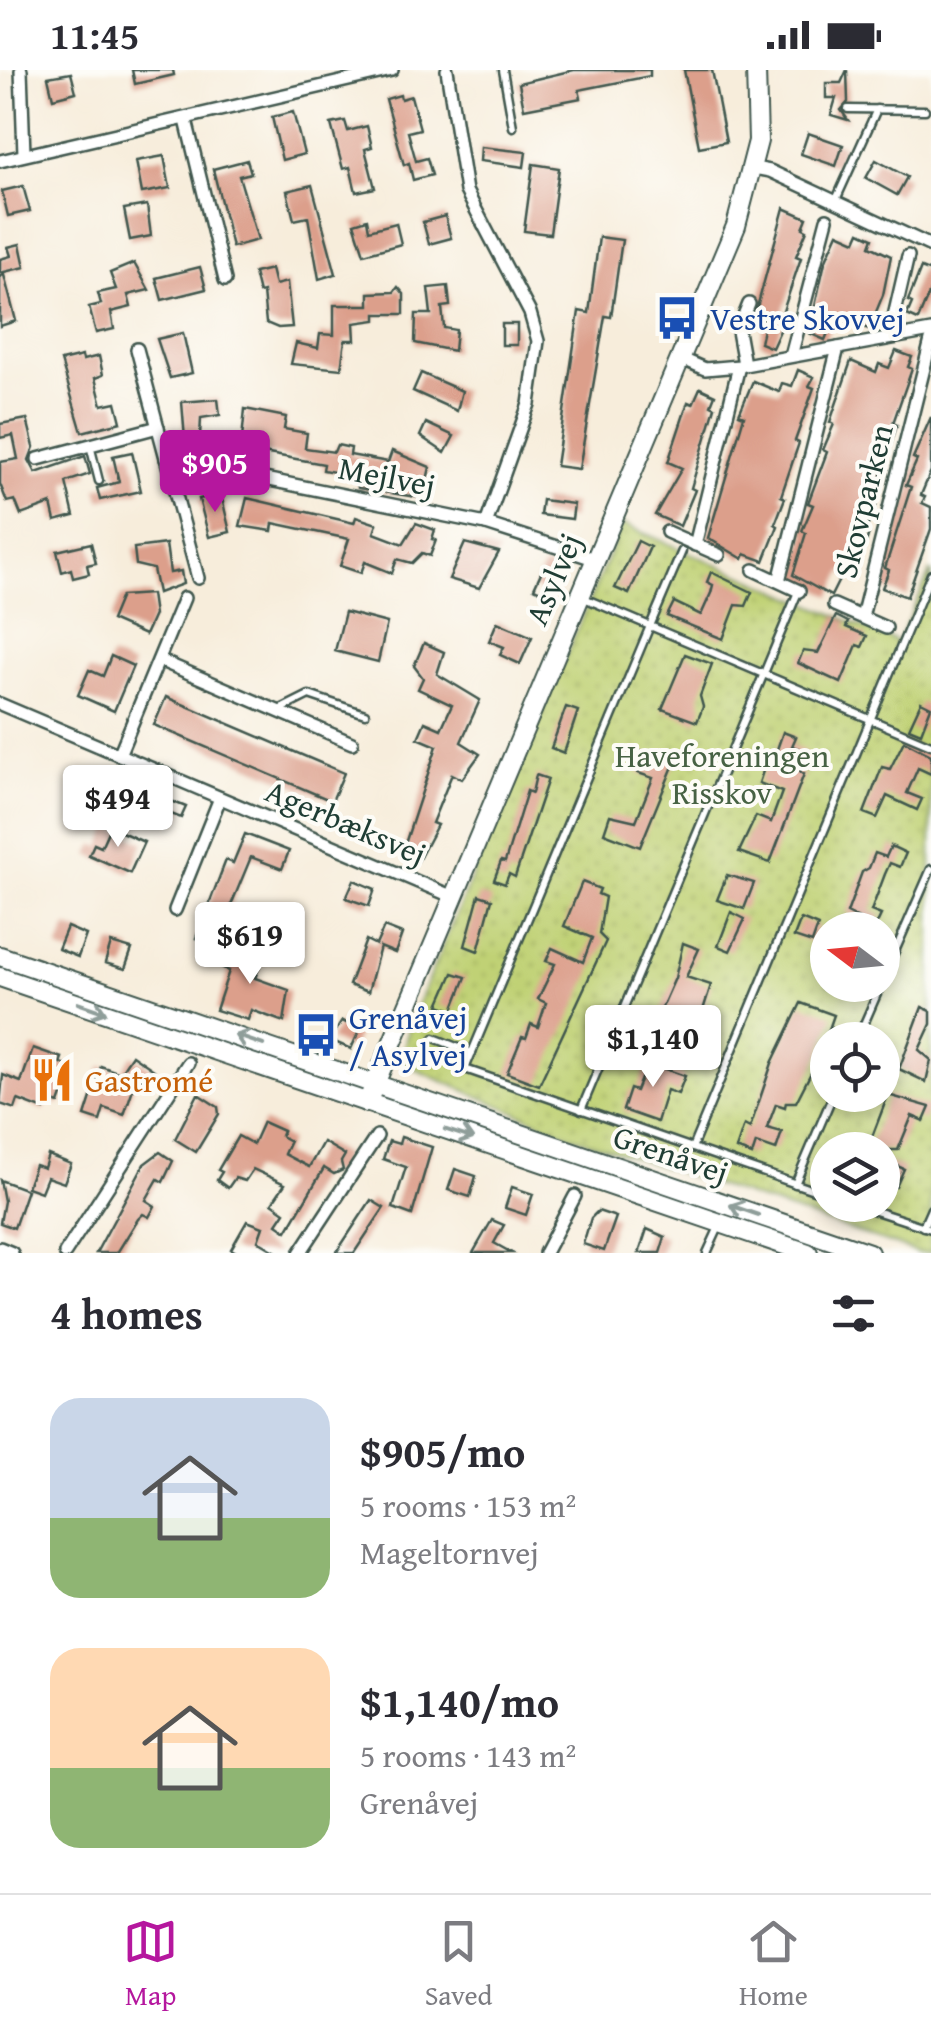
<!DOCTYPE html>
<meta charset="utf-8">
<style>
:root{--surface:#fff;--page:#f2f2f3;--text:#2b2b33;--muted:#7c7c81;--line:#e1e1e2;--accent:#b5179e}
body{margin:0;font-family:"Gentium Book Plus",serif;background:var(--page);color:var(--text);height:100vh;display:flex;flex-direction:column;font-size:38px;white-space:nowrap}
*{box-sizing:border-box;margin:0}
p{font-size:32px;color:var(--muted)}
.icon{flex:none;width:55px;height:55px;fill:none;stroke:currentColor;stroke-width:2;stroke-linecap:round;stroke-linejoin:round}
.map{position:relative;height:1183px;overflow:hidden}
.side{display:flex;flex-direction:column;background:var(--surface);flex:1}
.side>*{flex:none}
.needle{width:65px;rotate:286deg}
.controls{position:absolute;left:810px;top:842px;display:grid;gap:20px}
.controls a{display:grid;place-items:center;width:90px;height:90px;border-radius:50%;background:var(--surface);box-shadow:0 5px 15px #0003;font-size:50px}
.price{position:absolute;translate:-50% -85px;padding:0 22px;border-radius:10px;background:#fff;color:#222;font-size:32px;line-height:65px;filter:drop-shadow(0 2px 5px #0008)}
.price::after{content:'';position:absolute;left:50%;top:60px;width:30px;height:22px;margin-left:-15px;background:inherit;clip-path:polygon(0 0,100% 0,50% 100%)}
.price.current{background:var(--accent);color:#fff}
ul{padding:0;list-style:none}
li{display:flex;align-items:center;gap:30px;height:250px;padding:0 50px}
li span{display:grid;place-items:center;flex:none;width:280px;height:200px;border-radius:30px;color:#555}
li>.icon{margin-inline-start:auto}
span .icon{width:120px;height:120px;fill:#fffc;stroke-width:1}
li b{font-size:42px}
h2{display:flex;justify-content:space-between;align-items:center;height:120px;padding:0 50px;font-size:42px}
.status{display:flex;justify-content:space-between;align-items:center;height:70px;padding:0 50px;background:var(--surface);direction:ltr}
.status svg{height:28px;fill:currentColor}
.dock{display:flex;justify-content:space-around;align-items:center;height:140px;border-top:2px solid var(--line);background:var(--surface);font-size:28px;color:var(--muted)}
.dock a{display:grid;justify-items:center;gap:5px}
.dock .current{color:var(--accent)}
.map>svg:first-child{display:block}
</style>
<div class="status"><b>11:45</b><svg viewBox="0 0 49 12"><path d="M0 12V9h3v3zM5 12V6h3v6zM10 12V3h3v9zM15 12V0h3v12zM26 1h20v11H26zM47 4h2v5h-2z"/></svg></div>
<div class="map">
<svg width="931" height="1183" viewBox="0 0 931 1183">
<defs>
<pattern id="park-dots" width="8" height="8" patternUnits="userSpaceOnUse" patternTransform="scale(2.5)"><rect width="8" height="8" fill="#c0d174"/><path d="M2 2h.1M6 6h.1" fill="none" stroke="#a5b465" stroke-width="1.8" stroke-linecap="round"/></pattern>
</defs>
<rect width="100%" height="100%" fill="#fdfcf7"/>
<filter id="ink" filterUnits="userSpaceOnUse"><feTurbulence type="fractalNoise" baseFrequency=".01" numOctaves="2"/><feDisplacementMap in="SourceGraphic" scale="20" xChannelSelector="R" yChannelSelector="G"/><feConvolveMatrix kernelMatrix="1 2 1 2 8 2 1 2 1" color-interpolation-filters="sRGB"/></filter>
<filter id="wash" filterUnits="userSpaceOnUse"><feTurbulence type="fractalNoise" baseFrequency=".0048" numOctaves="4" result="noise"/><feDisplacementMap in="SourceGraphic" scale="40" xChannelSelector="R" yChannelSelector="G"/><feGaussianBlur stdDeviation="2.25" result="paint"/><feColorMatrix in="noise" values="0 0 0 0 0 0 0 0 0 0 0 0 0 0 0 0 0 1.4 0 .05"/><feComposite in="paint" operator="in"/></filter>
<g filter="url(#wash)">
<rect width="100%" height="100%" fill="#f7eddb"/>
<path fill="url(#park-dots)" stroke="#708754" stroke-width="2.5" fill-rule="evenodd" d="M 622,454 L 898,572 L 931,501 L 931,1183 L 919,1183 L 576,1068 L 412,998 L 401,989 L 411,950 ZM 828,860 L 882,860 L 882,915 L 828,915 ZM 828,970 L 882,970 L 882,1025 L 828,1025 ZM 828,1080 L 882,1080 L 882,1135 L 828,1135 Z"/>
<g id="blocks">
<g fill="#dc9f8b">
<path d="M 132,0 L 173,0 L 174,5 L 135,14 Z"/>
<path d="M 574,0 L 650,0 L 650,6 L 579,20 L 581,28 L 524,39 L 519,13 Z"/>
<path d="M 684,0 L 712,0 L 726,72 L 699,77 Z"/>
<path d="M 847,0 L 848,32 L 841,40 L 848,50 L 831,45 L 836,28 L 826,28 L 826,13 L 841,13 Z"/>
<path d="M 71,3 L 76,22 L 53,28 L 48,7 Z"/>
<path d="M 400,25 L 401,29 L 411,26 L 420,59 L 408,62 L 416,91 L 427,88 L 432,105 L 413,110 L 409,93 L 404,95 L 386,29 Z"/>
<path d="M 293,42 L 304,84 L 282,90 L 272,47 Z"/>
<path d="M 345,51 L 348,61 L 367,56 L 372,77 L 365,79 L 375,118 L 356,122 L 350,97 L 343,99 L 331,54 Z"/>
<path d="M 808,63 L 843,75 L 836,96 L 801,84 Z"/>
<path d="M 481,77 L 526,82 L 524,97 L 480,91 Z"/>
<path d="M 164,86 L 170,118 L 142,123 L 136,91 Z"/>
<path d="M 247,90 L 251,103 L 239,106 L 258,170 L 232,177 L 213,99 Z"/>
<path d="M 876,90 L 907,107 L 897,125 L 866,108 Z"/>
<path d="M 533,94 L 559,98 L 550,164 L 524,161 Z"/>
<path d="M 312,115 L 336,204 L 319,209 L 308,147 L 294,150 L 287,121 Z"/>
<path d="M 23,116 L 30,141 L 8,146 L 2,121 Z"/>
<path d="M 147,135 L 151,166 L 130,170 L 124,139 Z"/>
<path d="M 784,138 L 807,148 L 803,158 L 807,160 L 796,186 L 801,188 L 783,241 L 788,243 L 772,278 L 760,273 L 765,250 L 755,245 Z"/>
<path d="M 445,146 L 451,168 L 429,174 L 423,152 Z"/>
<path d="M 367,149 L 369,160 L 396,153 L 401,174 L 364,184 L 354,153 Z"/>
<path d="M 860,162 L 873,168 L 870,176 L 891,186 L 883,225 L 869,259 L 834,248 L 825,270 L 809,263 L 825,192 L 838,163 L 856,171 Z"/>
<path d="M 599,167 L 622,170 L 611,247 L 605,246 L 579,399 L 556,396 L 579,241 L 589,243 Z"/>
<path d="M 20,174 L 25,197 L 0,203 L 0,189 L 11,186 L 8,177 Z"/>
<path d="M 134,193 L 149,220 L 128,225 L 131,237 L 111,242 L 114,259 L 96,263 L 89,237 L 101,234 L 98,223 L 116,219 L 110,203 Z"/>
<path d="M 200,197 L 206,219 L 162,230 L 156,208 Z"/>
<path d="M 921,198 L 931,202 L 931,219 L 918,250 L 907,245 L 912,233 L 908,231 Z"/>
<path d="M 271,199 L 275,215 L 287,212 L 292,257 L 278,258 L 266,253 L 263,222 L 259,223 L 254,203 Z"/>
<path d="M 4,205 L 16,251 L 0,256 L 0,206 Z"/>
<path d="M 448,216 L 450,236 L 442,237 L 444,258 L 456,260 L 454,281 L 415,273 L 416,244 L 431,244 L 428,218 Z"/>
<path d="M 398,217 L 404,224 L 404,244 L 376,244 L 376,250 L 354,253 L 355,270 L 345,270 L 341,299 L 291,294 L 296,273 L 318,278 L 320,264 L 334,265 L 334,235 L 369,235 L 369,223 L 394,222 Z"/>
<rect x="502" y="254" width="15" height="21"/>
<path d="M 183,263 L 192,303 L 170,308 L 157,269 Z"/>
<path d="M 896,281 L 912,287 L 908,297 L 912,299 L 893,353 L 897,355 L 872,434 L 876,436 L 865,462 L 869,463 L 855,507 L 843,502 L 831,526 L 793,505 L 806,463 L 802,461 L 813,435 L 808,433 L 827,382 L 823,380 L 834,354 L 830,352 L 851,291 L 876,302 L 879,294 L 889,298 Z"/>
<path d="M 82,286 L 83,290 L 99,286 L 103,305 L 95,308 L 102,335 L 116,332 L 121,352 L 82,362 L 61,291 Z"/>
<path d="M 798,300 L 814,307 L 809,316 L 814,318 L 795,371 L 799,373 L 781,426 L 785,428 L 775,454 L 778,456 L 764,491 L 745,484 L 743,489 L 708,468 L 744,346 L 739,344 L 753,311 L 779,322 L 782,313 L 792,316 Z"/>
<path d="M 421,303 L 462,321 L 457,341 L 413,321 Z"/>
<path d="M 700,318 L 715,325 L 711,335 L 715,337 L 691,418 L 695,420 L 680,456 L 655,445 L 682,398 L 668,392 L 688,332 L 693,334 Z"/>
<path d="M 218,329 L 220,345 L 201,348 L 200,367 L 185,369 L 182,332 Z"/>
<path d="M 245,339 L 286,347 L 284,359 L 307,363 L 305,378 L 334,382 L 337,375 L 351,378 L 350,385 L 388,392 L 392,381 L 430,397 L 423,428 L 358,418 L 357,406 L 323,400 L 324,394 L 241,379 Z"/>
<path d="M 931,347 L 931,401 L 921,425 L 925,427 L 922,433 L 931,437 L 931,459 L 907,527 L 882,518 L 889,500 L 885,498 L 911,417 L 906,415 L 917,390 L 913,388 Z"/>
<path d="M 27,349 L 34,377 L 29,390 L 36,403 L 85,386 L 90,404 L 66,412 L 74,446 L 55,451 L 51,434 L 21,445 L 15,430 L 7,432 L 0,414 L 0,392 L 18,389 L 13,365 L 0,368 L 0,354 Z"/>
<path d="M 426,353 L 454,366 L 445,383 L 420,366 Z"/>
<path d="M 132,382 L 141,421 L 100,430 L 97,418 L 119,412 L 113,386 Z"/>
<path d="M 221,424 L 230,462 L 209,467 L 199,429 Z"/>
<path d="M 247,428 L 354,453 L 356,447 L 377,454 L 374,463 L 403,474 L 416,453 L 435,460 L 432,469 L 436,470 L 430,486 L 422,483 L 412,493 L 397,489 L 392,503 L 365,492 L 361,503 L 340,496 L 349,469 L 273,453 L 272,461 L 240,456 Z"/>
<path d="M 542,430 L 574,434 L 572,449 L 540,445 Z"/>
<path d="M 638,471 L 650,477 L 629,524 L 615,518 Z"/>
<path d="M 91,473 L 96,493 L 87,495 L 89,504 L 73,508 L 71,499 L 62,502 L 57,481 Z"/>
<path d="M 465,473 L 499,482 L 479,518 L 449,509 Z"/>
<path d="M 166,474 L 170,503 L 181,501 L 183,514 L 158,523 L 153,499 L 136,495 L 134,478 Z"/>
<path d="M 544,496 L 558,502 L 549,525 L 534,518 Z"/>
<path d="M 711,502 L 752,522 L 746,536 L 736,535 L 723,569 L 667,546 L 674,532 L 701,545 L 711,523 L 713,515 L 707,512 Z"/>
<path d="M 151,524 L 154,545 L 145,565 L 111,550 L 121,526 Z"/>
<path d="M 345,542 L 387,553 L 378,592 L 335,581 Z"/>
<path d="M 836,546 L 848,552 L 846,557 L 867,566 L 862,577 L 857,575 L 841,613 L 798,593 L 803,581 L 818,583 Z"/>
<path d="M 497,552 L 532,567 L 520,594 L 500,585 L 504,577 L 489,571 Z"/>
<path d="M 424,573 L 444,582 L 437,604 L 480,630 L 461,672 L 480,684 L 462,709 L 452,704 L 432,753 L 437,755 L 418,791 L 403,780 L 437,676 L 418,668 L 425,652 L 441,659 L 452,635 L 418,619 L 423,608 L 414,596 Z"/>
<path d="M 685,584 L 712,594 L 700,626 L 703,637 L 697,652 L 662,639 Z"/>
<path d="M 111,586 L 133,596 L 114,641 L 78,625 L 89,600 L 103,606 Z"/>
<path d="M 166,627 L 344,703 L 332,731 L 154,655 Z"/>
<path d="M 921,632 L 931,637 L 921,663 L 909,658 Z"/>
<path d="M 566,637 L 578,641 L 564,683 L 551,678 Z"/>
<path d="M 783,662 L 796,667 L 792,676 L 807,682 L 800,702 L 804,704 L 770,793 L 739,782 L 756,746 L 771,752 L 782,722 L 759,713 L 766,692 L 772,694 Z"/>
<path d="M 904,671 L 931,685 L 931,704 L 918,698 L 907,723 L 922,729 L 917,740 L 887,726 L 877,748 L 864,743 L 882,697 L 890,699 Z"/>
<path d="M 633,679 L 661,688 L 664,679 L 678,684 L 640,777 L 604,763 L 610,745 L 636,751 L 653,708 L 638,703 L 641,695 L 629,692 Z"/>
<path d="M 536,705 L 548,709 L 515,807 L 509,804 L 505,814 L 494,810 L 501,791 L 505,792 L 527,721 L 532,723 Z"/>
<path d="M 122,711 L 186,737 L 181,748 L 169,743 L 165,752 L 115,728 Z"/>
<path d="M 110,757 L 144,772 L 130,803 L 89,785 L 94,774 L 101,777 Z"/>
<path d="M 245,764 L 289,781 L 282,799 L 251,787 L 215,874 L 196,868 L 226,790 L 233,793 Z"/>
<path d="M 891,776 L 906,783 L 900,797 L 890,793 L 885,804 L 871,841 L 881,845 L 874,860 L 857,860 L 861,850 L 847,843 L 862,802 L 869,798 L 875,783 L 886,787 Z"/>
<path d="M 727,805 L 754,813 L 744,839 L 717,830 Z"/>
<path d="M 354,810 L 375,819 L 369,836 L 346,828 Z"/>
<path d="M 582,812 L 600,819 L 598,824 L 605,827 L 599,864 L 606,871 L 539,1015 L 507,1003 L 522,967 L 526,968 L 531,954 L 538,957 L 546,933 L 538,929 L 555,894 L 546,891 L 552,878 L 583,892 L 592,868 L 564,856 Z"/>
<path d="M 479,825 L 492,829 L 478,881 L 465,876 Z"/>
<path d="M 731,842 L 745,849 L 730,881 L 718,876 Z"/>
<path d="M 801,849 L 818,856 L 812,873 L 794,867 Z"/>
<path d="M 67,857 L 86,865 L 78,887 L 58,879 Z"/>
<path d="M 384,857 L 402,864 L 395,883 L 380,877 L 368,922 L 349,915 L 366,870 L 376,875 Z"/>
<path d="M 232,870 L 265,884 L 255,908 L 289,920 L 284,952 L 251,940 L 248,950 L 216,940 L 229,901 L 221,897 Z"/>
<path d="M 111,873 L 132,879 L 125,899 L 105,893 Z"/>
<path d="M 683,873 L 699,879 L 686,907 L 711,915 L 692,975 L 634,959 L 639,944 L 656,951 L 675,908 Z"/>
<path d="M 453,903 L 466,907 L 453,940 L 439,935 Z"/>
<path d="M 801,933 L 834,945 L 820,985 L 796,1032 L 786,1032 L 785,1037 L 776,1034 L 767,1058 L 782,1062 L 776,1080 L 756,1073 L 752,1085 L 736,1079 L 744,1055 L 750,1058 L 772,993 Z"/>
<path d="M 922,937 L 931,941 L 931,954 L 919,980 L 931,990 L 926,1012 L 899,999 Z"/>
<path d="M 342,951 L 360,959 L 351,979 L 330,970 Z"/>
<path d="M 33,978 L 62,988 L 60,993 L 72,997 L 59,1034 L 48,1030 L 44,1040 L 18,1030 L 15,1039 L 0,1034 L 3,1005 L 21,1012 Z"/>
<path d="M 651,984 L 665,989 L 662,998 L 685,1006 L 678,1024 L 667,1020 L 657,1052 L 623,1040 L 630,1019 L 636,1021 Z"/>
<path d="M 132,985 L 154,1000 L 146,1012 L 137,1007 L 124,1045 L 104,1038 L 100,1051 L 85,1046 L 101,996 L 120,1003 Z"/>
<path d="M 198,1024 L 218,1037 L 219,1044 L 196,1082 L 175,1069 Z"/>
<path d="M 888,1025 L 930,1037 L 924,1051 L 912,1046 L 898,1080 L 867,1080 Z"/>
<path d="M 263,1052 L 283,1061 L 281,1066 L 290,1071 L 284,1084 L 309,1097 L 323,1072 L 345,1085 L 341,1092 L 343,1100 L 334,1104 L 324,1098 L 287,1161 L 277,1154 L 285,1142 L 272,1133 L 285,1114 L 253,1099 L 245,1111 L 235,1108 L 228,1118 L 217,1110 L 222,1102 L 218,1100 L 238,1066 L 253,1074 Z"/>
<path d="M 401,1067 L 432,1077 L 412,1145 L 393,1138 L 406,1097 L 383,1089 L 389,1071 L 399,1074 Z"/>
<path d="M 160,1082 L 173,1091 L 163,1112 L 158,1109 L 146,1130 L 155,1136 L 149,1147 L 143,1144 L 138,1149 L 117,1183 L 96,1183 L 144,1094 Z"/>
<path d="M 48,1085 L 71,1094 L 64,1113 L 47,1107 L 41,1122 L 27,1117 L 35,1095 L 44,1098 Z"/>
<path d="M 886,1091 L 904,1099 L 896,1117 L 882,1112 Z"/>
<path d="M 455,1099 L 476,1106 L 470,1127 L 448,1120 Z"/>
<path d="M 0,1110 L 27,1120 L 14,1158 L 0,1153 L 4,1131 Z"/>
<path d="M 512,1117 L 533,1124 L 526,1145 L 505,1138 Z"/>
<path d="M 371,1130 L 384,1138 L 354,1183 L 336,1183 Z"/>
<path d="M 598,1141 L 616,1147 L 604,1181 L 583,1174 L 591,1148 Z"/>
<path d="M 492,1150 L 504,1155 L 494,1173 L 512,1183 L 473,1183 Z"/>
<path d="M 247,1151 L 263,1157 L 258,1171 L 278,1183 L 238,1183 L 231,1179 Z"/>
<path d="M 647,1159 L 665,1167 L 660,1183 L 639,1183 Z"/>
</g>
</g>
</g>
<g filter="url(#ink)">
<use href="#blocks" fill-opacity="0" stroke="#3f574d" stroke-width="2.5"/>
<g fill="none" stroke-linecap="round" stroke-linejoin="round">
<g stroke="#3f574d" stroke-width="11">
<g id="lane">
<path d="M 503,0 L 513,57"/>
<path d="M 848,39 L 925,40"/>
<path d="M 835,132 L 877,39"/>
<path d="M 90,375 L 99,411"/>
<path d="M 584,528 L 650,556 L 682,481"/>
<path d="M 279,640 L 309,625 L 365,644"/>
<path d="M 882,911 L 931,799"/>
<path d="M 434,968 L 472,983"/>
<path d="M 857,970 L 881,915"/>
<path d="M 581,1040 L 798,522"/>
<path d="M 692,1078 L 931,504"/>
<path d="M 795,1114 L 833,1025"/>
<path d="M 828,1125 L 465,999 L 650,556 L 931,675"/>
<path d="M 857,1135 L 931,1159"/>
<path d="M 923,1157 L 931,1139"/>
<path d="M 707,1183 L 719,1157"/>
</g>
</g>
<g stroke="#3f574d" stroke-width="16">
<g id="street">
<path d="M 21,0 L 24,84"/>
<path d="M 447,0 L 466,121 L 530,243 L 538,271 L 529,334 L 486,454"/>
<path d="M 186,50 L 225,210"/>
<path d="M 0,91 L 392,0"/>
<path d="M 754,98 L 770,101 L 931,176"/>
<path d="M 889,268 L 908,186"/>
<path d="M 137,279 L 198,508"/>
<path d="M 791,286 L 827,149"/>
<path d="M 680,288 L 705,299 L 739,296 L 931,261"/>
<path d="M 744,294 L 738,261 L 749,234"/>
<path d="M 38,389 L 158,357"/>
<path d="M 166,389 L 486,454 L 594,489"/>
<path d="M 667,462 L 719,485"/>
<path d="M 695,475 L 739,296"/>
<path d="M 754,500 L 799,521"/>
<path d="M 779,511 L 838,278"/>
<path d="M 834,535 L 886,558"/>
<path d="M 862,547 L 931,270"/>
<path d="M 159,590 L 352,673"/>
<path d="M 0,634 L 451,826"/>
<path d="M 119,685 L 184,528"/>
<path d="M 175,840 L 220,728"/>
<path d="M 0,1178 L 12,1183"/>
<path d="M 65,1183 L 188,993"/>
<path d="M 300,1183 L 377,1066"/>
<path d="M 545,1183 L 575,1126"/>
</g>
</g>
<g stroke="#3f574d" stroke-width="22">
<g id="secondary">
<path d="M 0,886 L 869,1183"/>
<path d="M 0,907 L 808,1183"/>
<path d="M 367,1033 L 736,156 L 758,71 L 756,0"/>
</g>
</g>
<use href="#lane" stroke="#fff" stroke-width="6"/>
<use href="#street" stroke="#fff" stroke-width="11"/>
<use href="#secondary" stroke="#fff" stroke-width="18"/>
</g>
<defs><path id="oneway-shaft" d="M-6 0H5M1.5-3L5.5 0L1.5 3" fill="none" stroke-width="1.6" stroke-linecap="round" stroke-linejoin="round" transform="scale(2.5)"/></defs>
<g stroke="#8f9e9a">
<use href="#oneway-shaft" transform="translate(92 938) rotate(19)"/>
<use href="#oneway-shaft" transform="translate(249 970) rotate(-161)"/>
<use href="#oneway-shaft" transform="translate(459 1064) rotate(18)"/>
<use href="#oneway-shaft" transform="translate(744 1140) rotate(-161)"/>
</g>
</g>
<defs>
<g id="bus-bare" transform="scale(3.45)"><path d="M-5-6H5V4H4V6H2V4H-2V6H-4V4H-5ZM-3.5-4V0h7V-4ZM-3.5 1.2v1.5H-2V1.2ZM2 1.2v1.5H3.5V1.2Z" fill="#1a4fb4" stroke="#fdfcf7" stroke-width="2.5" paint-order="stroke"/></g>
<g id="restaurant-bare" transform="scale(3.45)"><path d="M-5-6h1v4h1v-4h1v4h1v-4h1v5L-1.5 .5V6h-2V.5L-5-1ZM5-6V6H3V1.5H1.5Q1.5-4 5-6Z" fill="#e8710a" stroke="#fdfcf7" stroke-width="2.5" paint-order="stroke"/></g>
</defs>
<g fill-rule="evenodd">
<use href="#bus-bare" x="677" y="248"/>
<use href="#bus-bare" x="316" y="965"/>
<use href="#restaurant-bare" x="52" y="1010"/>
</g>
<g text-anchor="middle" dominant-baseline="central" stroke-width="8" stroke-linejoin="round" paint-order="stroke">
<g font-size="32" fill="#164399" stroke="#fdfcf7" text-anchor="start">
<text x="710" y="248">Vestre Skovvej</text>
<text x="349" y="947">Grenåvej<tspan x="349" dy="37">/ Asylvej</tspan></text>
</g>
<g font-size="32" fill="#1f3d34" stroke="#fdfcf7">
<text transform="translate(387 406) rotate(11)">Mejlvej</text>
<text transform="translate(863 431) rotate(-76)">Skovparken</text>
<text transform="translate(553 509) rotate(-67)">Asylvej</text>
<text transform="translate(346 752) rotate(23)">Agerbæksvej</text>
<text transform="translate(671 1084) rotate(19)">Grenåvej</text>
</g>
<g font-size="32" fill="#476244" stroke="#fdfcf7">
<text x="722" y="685">Haveforeningen<tspan x="722" dy="37">Risskov</tspan></text>
</g>
<g font-size="32" fill="#c56008" stroke="#fdfcf7" text-anchor="start">
<text x="85" y="1010">Gastromé</text>
</g>
</g>
</svg>
<div class="controls">
<a><svg class="needle" viewBox="-14 -14 28 28"><path d="M0-13l5 13h-10z" fill="#e53935"/><path d="M0 13l5-13h-10z" fill="#7c7c81"/></svg></a>
<a><svg class="icon" aria-label="locate" viewBox="0 0 24 24"><circle cx="12" cy="12" r="6"/><path d="M12 2v4M12 18v4M2 12h4M18 12h4"/></svg></a>
<a><svg class="icon" aria-label="layers" viewBox="0 0 24 24"><path d="M12 4l9 5-9 5-9-5zM3 14l9 5 9-5"/></svg></a>
</div>
<b class="price current" style="left:215px;top:445px">$905</b>
<b class="price" style="left:118px;top:780px">$494</b>
<b class="price" style="left:250px;top:917px">$619</b>
<b class="price" style="left:653px;top:1020px">$1,140</b>
</div>
<section class="side">
<h2>4 homes<svg class="icon" aria-label="filters" viewBox="0 0 24 24"><path d="M4 7h16M4 17h16"/><circle cx="9" cy="7" r="2"/><circle cx="15" cy="17" r="2"/></svg></h2>
<ul>
<li><span style="background:linear-gradient(#c9d6e8 60%,#8fb573 0)"><svg class="icon" aria-label="home" viewBox="0 0 24 24"><path d="M3 11l9-7 9 7M6 9v11h12V9"/></svg></span><div><b>$905/mo</b><p>5 rooms · 153 m²</p><p>Mageltornvej</p></div></li>
<li><span style="background:linear-gradient(#ffd9b3 60%,#8fb573 0)"><svg class="icon" aria-label="home" viewBox="0 0 24 24"><path d="M3 11l9-7 9 7M6 9v11h12V9"/></svg></span><div><b>$1,140/mo</b><p>5 rooms · 143 m²</p><p>Grenåvej</p></div></li>
</ul>
</section>
<nav class="dock">
<a class="current"><svg class="icon" aria-label="map" viewBox="0 0 24 24"><path d="M3 6l6-2 6 2 6-2v14l-6 2-6-2-6 2zM9 4v14M15 6v14"/></svg>Map</a>
<a><svg class="icon" aria-label="saved" viewBox="0 0 24 24"><path d="M7 4h10v16l-5-4-5 4z"/></svg>Saved</a>
<a><svg class="icon" aria-label="home" viewBox="0 0 24 24"><path d="M3 11l9-7 9 7M6 9v11h12V9"/></svg>Home</a>
</nav>
